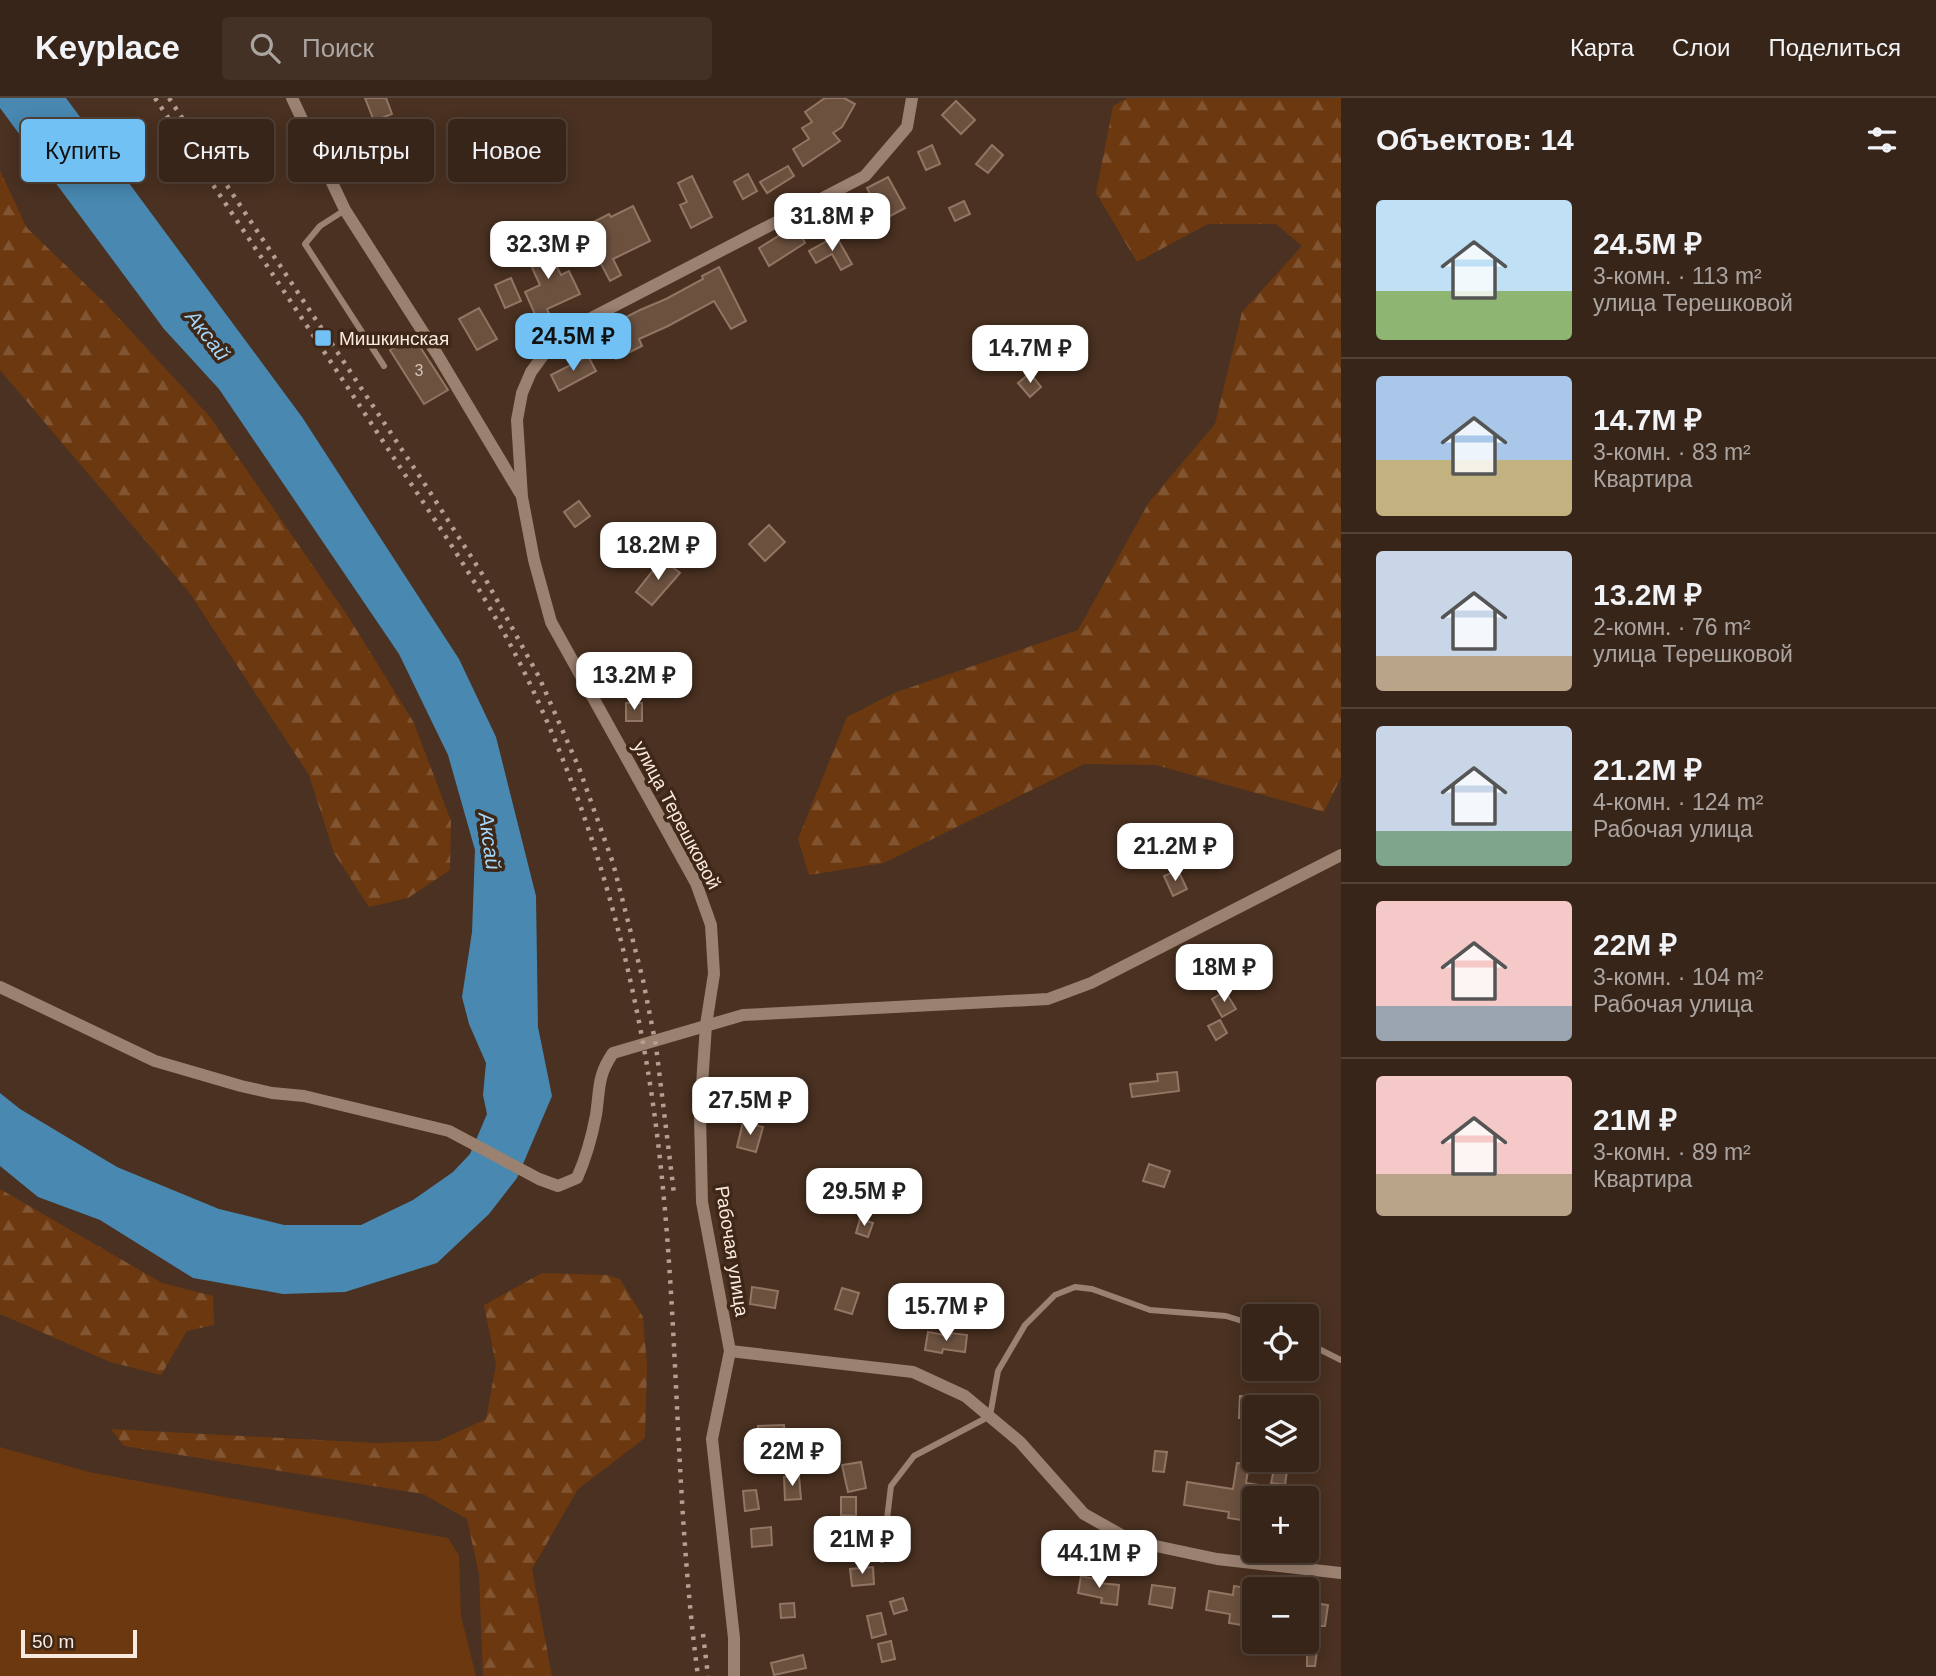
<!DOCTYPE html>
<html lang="ru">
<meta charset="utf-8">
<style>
:root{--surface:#382519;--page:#433126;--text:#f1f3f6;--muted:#aba5a2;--line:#524238;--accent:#72c1f5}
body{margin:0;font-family:Arial,sans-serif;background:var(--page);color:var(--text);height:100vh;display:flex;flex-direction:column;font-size:26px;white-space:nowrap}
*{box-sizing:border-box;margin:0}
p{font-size:23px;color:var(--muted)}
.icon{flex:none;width:38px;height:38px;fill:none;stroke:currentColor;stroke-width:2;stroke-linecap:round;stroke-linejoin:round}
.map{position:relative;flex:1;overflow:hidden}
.details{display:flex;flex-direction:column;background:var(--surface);width:595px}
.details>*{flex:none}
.guide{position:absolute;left:21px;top:21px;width:665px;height:63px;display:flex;gap:14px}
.tools{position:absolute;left:1242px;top:1206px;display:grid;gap:14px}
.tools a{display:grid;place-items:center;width:77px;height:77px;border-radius:7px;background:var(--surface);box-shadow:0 4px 18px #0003,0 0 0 2px var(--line);font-size:35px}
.scale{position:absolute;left:21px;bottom:18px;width:116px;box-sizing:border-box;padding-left:7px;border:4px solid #fae9df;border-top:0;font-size:19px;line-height:24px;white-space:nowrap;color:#fae9df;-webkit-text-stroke:5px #3f2717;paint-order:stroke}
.price{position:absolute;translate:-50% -60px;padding:0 16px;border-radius:14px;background:#fff;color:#222;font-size:23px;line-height:46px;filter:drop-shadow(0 2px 4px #0008)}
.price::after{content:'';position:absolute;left:50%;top:42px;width:21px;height:16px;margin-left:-10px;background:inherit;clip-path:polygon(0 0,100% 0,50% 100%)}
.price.selected{background:var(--accent);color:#111}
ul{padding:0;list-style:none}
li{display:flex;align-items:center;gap:21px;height:175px;padding:0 35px}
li+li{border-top:2px solid var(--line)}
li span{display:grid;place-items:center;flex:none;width:196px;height:140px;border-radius:7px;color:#555}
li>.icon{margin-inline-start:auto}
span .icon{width:84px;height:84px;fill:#fffc;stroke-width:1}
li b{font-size:30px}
h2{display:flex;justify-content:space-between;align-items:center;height:84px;padding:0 35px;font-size:30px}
.tag{padding:0 24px;border-radius:7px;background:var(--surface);box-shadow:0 4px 18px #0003,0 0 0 2px var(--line);font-size:24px;line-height:63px}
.tag.selected{background:var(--accent);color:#111}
header{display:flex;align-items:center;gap:42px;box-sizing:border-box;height:98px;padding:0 35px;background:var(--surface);border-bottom:2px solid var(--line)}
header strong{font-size:33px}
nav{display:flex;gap:38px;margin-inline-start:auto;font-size:24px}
.search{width:490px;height:63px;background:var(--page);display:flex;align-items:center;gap:18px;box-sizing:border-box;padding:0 24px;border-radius:7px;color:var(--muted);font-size:26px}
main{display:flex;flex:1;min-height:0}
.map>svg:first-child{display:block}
</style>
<header>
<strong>Keyplace</strong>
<div class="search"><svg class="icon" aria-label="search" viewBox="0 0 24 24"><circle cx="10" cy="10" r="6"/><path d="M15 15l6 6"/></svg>Поиск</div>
<nav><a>Карта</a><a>Слои</a><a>Поделиться</a></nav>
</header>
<main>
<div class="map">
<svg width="1341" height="1578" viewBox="0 0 1341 1578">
<defs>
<pattern id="forest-firs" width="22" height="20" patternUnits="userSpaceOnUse" patternTransform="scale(1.75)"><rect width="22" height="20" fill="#6c380f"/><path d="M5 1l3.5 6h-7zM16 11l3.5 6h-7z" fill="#825532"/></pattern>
</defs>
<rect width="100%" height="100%" fill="#4a3121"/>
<path fill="#6c380f" d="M 0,1349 L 89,1374 L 448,1440 L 459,1457 L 461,1518 L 476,1578 L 0,1578 Z"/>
<g fill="url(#forest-firs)">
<path d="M 1128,0 L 1341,0 L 1341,679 L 1324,714 L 1156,667 L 1084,666 L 884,765 L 809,777 L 798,741 L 847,619 L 894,595 L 1078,532 L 1149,404 L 1215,326 L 1242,214 L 1302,148 L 1276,126 L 1208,126 L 1137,164 L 1096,95 L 1113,8 Z"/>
<path d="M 0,73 L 27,130 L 106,206 L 210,319 L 349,520 L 414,625 L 451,723 L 450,772 L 408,800 L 369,809 L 334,755 L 309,677 L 189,494 L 0,272 Z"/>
<path d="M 0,1091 L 162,1185 L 213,1198 L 214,1227 L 187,1233 L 161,1277 L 110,1264 L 0,1216 Z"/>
<path d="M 542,1175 L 606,1177 L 620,1181 L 643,1219 L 647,1269 L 645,1340 L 578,1391 L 532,1471 L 552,1578 L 483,1578 L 479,1476 L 467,1421 L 423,1396 L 124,1348 L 111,1331 L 376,1345 L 438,1343 L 486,1321 L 496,1267 L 484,1207 Z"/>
</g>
<path fill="#4888b1" d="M 0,0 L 66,0 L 302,319 L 459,561 L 496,639 L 536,798 L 538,929 L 552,998 L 517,1080 L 489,1116 L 437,1165 L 345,1194 L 283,1196 L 193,1180 L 100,1122 L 38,1099 L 0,1068 L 0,995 L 20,1011 L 117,1069 L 219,1111 L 284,1127 L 361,1127 L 413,1102 L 453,1074 L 470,1056 L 487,1016 L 483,997 L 486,965 L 469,926 L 462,899 L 472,834 L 475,752 L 448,657 L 399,556 L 219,291 L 164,231 L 0,10 Z"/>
<g fill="#6c513f" stroke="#927562" stroke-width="2">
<path d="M 365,0 L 386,0 L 392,16 L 374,23 Z"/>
<path d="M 825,0 L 844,0 L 855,6 L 842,29 L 833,35 L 840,43 L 803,68 L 793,51 L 809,41 L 802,30 L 812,24 L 805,14 Z"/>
<path d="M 956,3 L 975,22 L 961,36 L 942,17 Z"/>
<path d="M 377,39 L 388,64 L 367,73 L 356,49 Z"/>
<path d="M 932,47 L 940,66 L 926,72 L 918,54 Z"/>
<path d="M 992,47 L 1003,57 L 988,75 L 976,66 Z"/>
<path d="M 788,68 L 794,78 L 767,95 L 760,84 Z"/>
<path d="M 748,76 L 757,93 L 743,101 L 734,84 Z"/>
<path d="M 692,78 L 712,119 L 691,130 L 680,107 L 687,104 L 678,85 Z"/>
<path d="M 888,79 L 905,110 L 881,123 L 874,110 L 877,109 L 867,90 Z"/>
<path d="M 964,103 L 970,116 L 955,123 L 949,110 Z"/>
<path d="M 633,108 L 650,143 L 613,161 L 621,177 L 610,183 L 582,130 L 609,116 L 611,119 Z"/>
<path d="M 796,127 L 805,145 L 769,168 L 759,150 Z"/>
<path d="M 836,138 L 852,166 L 841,172 L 832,156 L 816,165 L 809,153 Z"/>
<path d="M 542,140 L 561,177 L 569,173 L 580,196 L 547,211 L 550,218 L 538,223 L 525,194 L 540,187 L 523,150 Z"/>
<path d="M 719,169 L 746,223 L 731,231 L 714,203 L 668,228 L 639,241 L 642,248 L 616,261 L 610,247 L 601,252 L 593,236 L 640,212 L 666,201 L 703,181 L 702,178 Z"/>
<path d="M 511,180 L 521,203 L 505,210 L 495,187 Z"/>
<path d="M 479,210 L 497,241 L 477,252 L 459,221 Z"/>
<path d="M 413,238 L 448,292 L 424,306 L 390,252 Z"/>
<path d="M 588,258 L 596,273 L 559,293 L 551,277 Z"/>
<path d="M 1030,275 L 1041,289 L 1030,299 L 1018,285 Z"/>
<path d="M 579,403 L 590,418 L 575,429 L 564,414 Z"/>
<path d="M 769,427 L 785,444 L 765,463 L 749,446 Z"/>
<path d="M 662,461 L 680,475 L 652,507 L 636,494 Z"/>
<rect x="626" y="605" width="16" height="18"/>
<path d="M 1178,772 L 1187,791 L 1173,798 L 1164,778 Z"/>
<path d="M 1225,893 L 1236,911 L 1222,919 L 1212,901 Z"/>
<path d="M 1220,922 L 1227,935 L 1216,942 L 1208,928 Z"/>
<path d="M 1177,974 L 1179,993 L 1132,999 L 1130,986 L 1158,983 L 1157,976 Z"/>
<path d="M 743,1024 L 763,1029 L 756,1054 L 737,1049 Z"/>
<path d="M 1149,1066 L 1170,1073 L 1164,1089 L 1143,1083 Z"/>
<path d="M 860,1121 L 873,1125 L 868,1139 L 856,1135 Z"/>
<path d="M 752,1189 L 778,1193 L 775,1210 L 750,1206 Z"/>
<path d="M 842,1190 L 859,1195 L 852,1216 L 835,1211 Z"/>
<path d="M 928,1234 L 950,1238 L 951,1235 L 967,1237 L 965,1254 L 943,1251 L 942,1255 L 925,1252 Z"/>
<path d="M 1240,1298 L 1255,1299 L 1255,1320 L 1239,1320 Z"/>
<path d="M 784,1327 L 785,1343 L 758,1343 L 758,1328 Z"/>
<path d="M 825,1350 L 826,1367 L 799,1369 L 798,1352 Z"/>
<path d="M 1155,1353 L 1167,1354 L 1164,1374 L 1153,1373 Z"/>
<path d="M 861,1364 L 866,1390 L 848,1394 L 842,1367 Z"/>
<path d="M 1237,1365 L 1249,1366 L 1246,1385 L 1266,1388 L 1264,1400 L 1255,1400 L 1255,1424 L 1228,1420 L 1229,1414 L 1184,1407 L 1187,1384 L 1233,1391 Z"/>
<path d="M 1274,1371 L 1287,1373 L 1285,1387 L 1271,1385 Z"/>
<path d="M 799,1378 L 801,1401 L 785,1402 L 784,1379 Z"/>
<path d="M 756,1392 L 759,1411 L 745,1413 L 743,1393 Z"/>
<path d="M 841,1399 L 856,1399 L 856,1418 L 841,1417 Z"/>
<path d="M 771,1429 L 772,1447 L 752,1449 L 751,1431 Z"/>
<path d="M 873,1469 L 874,1486 L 852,1488 L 850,1471 Z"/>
<path d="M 1081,1478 L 1099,1482 L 1099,1485 L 1119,1487 L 1117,1507 L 1101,1505 L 1102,1500 L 1078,1495 Z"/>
<path d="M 1152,1487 L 1175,1490 L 1172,1510 L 1149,1506 Z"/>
<path d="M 1234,1488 L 1247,1490 L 1246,1498 L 1255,1500 L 1255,1520 L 1243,1518 L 1242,1527 L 1229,1525 L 1230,1516 L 1206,1512 L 1209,1493 L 1233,1497 Z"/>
<path d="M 903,1500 L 907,1512 L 894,1516 L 890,1504 Z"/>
<path d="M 1307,1504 L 1328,1507 L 1325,1528 L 1320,1528 L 1315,1568 L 1307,1568 L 1307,1555 L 1301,1554 L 1303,1544 L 1307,1544 Z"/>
<path d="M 794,1505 L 795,1519 L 781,1520 L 780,1506 Z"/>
<path d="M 881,1515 L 886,1536 L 872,1540 L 867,1518 Z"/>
<path d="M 891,1543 L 895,1561 L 882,1564 L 878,1546 Z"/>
<path d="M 803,1557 L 806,1570 L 774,1577 L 771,1565 Z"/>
</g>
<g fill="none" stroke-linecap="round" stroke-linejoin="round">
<g stroke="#9b8170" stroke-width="6">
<path d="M 345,112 L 320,128 L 305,146 L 384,268"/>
<path d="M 1307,1245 L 1341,1262"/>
<path d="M 882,1462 L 891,1388 L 914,1358 L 990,1318 L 998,1273 L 1025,1227 L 1055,1197 L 1075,1189 L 1092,1191 L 1150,1212 L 1226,1218 L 1255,1227"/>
</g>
<g stroke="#9b8170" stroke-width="12">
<path d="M 292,0 L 345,112 L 437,256 L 520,395"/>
<path d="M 0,889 L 155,963 L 241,988 L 272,995 L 304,998 L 449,1033 L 539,1081 L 558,1088 L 577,1080 C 586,1060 592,1038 596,1017 C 600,991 597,978 613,955 L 743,917 L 1048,901 L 1091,885 L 1341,757"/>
<path d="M 730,1253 L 913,1274 L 965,1298 L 1020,1344 L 1084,1416 L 1132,1443 L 1217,1461 L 1341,1475"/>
<path d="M 734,1578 L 734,1540 L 712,1341 L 730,1253 L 702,1104 L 700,1017 L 706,927 L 714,876 L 711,827 L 696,785 L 551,524 L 534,462 L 522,399 L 517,322 L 522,295 L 531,274 L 547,252 L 570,231 L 865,78 L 907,29 L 912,0"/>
</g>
<g stroke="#b39f93" stroke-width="4.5" stroke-dasharray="3.5 7" stroke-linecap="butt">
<path d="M 155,0 C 233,117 311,233 388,351 C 438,427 491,503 530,586 C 584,700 620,820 643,945 C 682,1154 670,1368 698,1578"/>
<path d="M 169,0 L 428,391 L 486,482 L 539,579 L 579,670 L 613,765 L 643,882 L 656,948 L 674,1096"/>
<path d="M 703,1536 L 708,1578"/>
</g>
</g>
<rect fill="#72c1f5" stroke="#3f2717" stroke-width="2.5" x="314" y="231" width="18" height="18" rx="3.5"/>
<g text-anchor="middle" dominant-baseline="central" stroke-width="7" stroke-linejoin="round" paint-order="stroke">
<g font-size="16" fill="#d6c3b7">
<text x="419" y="272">3</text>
</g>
<g font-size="19" fill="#fae9df" stroke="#3f2717" text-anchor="start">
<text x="339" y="240">Мишкинская</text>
</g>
<g font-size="19" fill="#fae9df" stroke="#3f2717">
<text transform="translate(677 717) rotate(62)">улица Терешковой</text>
<text transform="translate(732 1153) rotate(81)">Рабочая улица</text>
</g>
<g font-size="21" font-style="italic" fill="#a4d6fa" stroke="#3f2717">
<text transform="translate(208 237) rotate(52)">Аксай</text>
<text transform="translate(490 743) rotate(82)">Аксай</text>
</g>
</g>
</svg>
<div class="tools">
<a><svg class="icon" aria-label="locate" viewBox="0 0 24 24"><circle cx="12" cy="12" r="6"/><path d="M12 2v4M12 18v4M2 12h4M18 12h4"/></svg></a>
<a><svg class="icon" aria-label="layers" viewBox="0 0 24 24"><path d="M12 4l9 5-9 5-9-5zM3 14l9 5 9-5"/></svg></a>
<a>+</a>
<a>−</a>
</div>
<div class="scale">50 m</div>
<b class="price" style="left:832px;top:155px">31.8M ₽</b>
<b class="price" style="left:548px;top:183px">32.3M ₽</b>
<b class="price selected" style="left:573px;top:275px">24.5M ₽</b>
<b class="price" style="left:1030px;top:287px">14.7M ₽</b>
<b class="price" style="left:658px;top:484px">18.2M ₽</b>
<b class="price" style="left:634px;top:614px">13.2M ₽</b>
<b class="price" style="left:1175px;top:785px">21.2M ₽</b>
<b class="price" style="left:1224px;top:906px">18M ₽</b>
<b class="price" style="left:750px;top:1039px">27.5M ₽</b>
<b class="price" style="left:864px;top:1130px">29.5M ₽</b>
<b class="price" style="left:946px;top:1245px">15.7M ₽</b>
<b class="price" style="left:792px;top:1390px">22M ₽</b>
<b class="price" style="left:862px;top:1478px">21M ₽</b>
<b class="price" style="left:1099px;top:1492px">44.1M ₽</b>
<div class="guide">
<a class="tag selected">Купить</a>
<a class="tag">Снять</a>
<a class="tag">Фильтры</a>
<a class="tag">Новое</a>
</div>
</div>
<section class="details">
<h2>Объектов: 14<svg class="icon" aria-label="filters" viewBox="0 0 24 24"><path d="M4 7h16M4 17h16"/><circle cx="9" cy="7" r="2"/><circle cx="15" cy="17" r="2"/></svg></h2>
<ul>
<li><span style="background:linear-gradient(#bfe0f5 65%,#8fb573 0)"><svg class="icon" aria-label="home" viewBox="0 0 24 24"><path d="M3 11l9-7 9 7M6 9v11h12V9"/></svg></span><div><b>24.5M ₽</b><p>3-комн. · 113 m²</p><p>улица Терешковой</p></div></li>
<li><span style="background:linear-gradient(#a9c7e8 60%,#c2b280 0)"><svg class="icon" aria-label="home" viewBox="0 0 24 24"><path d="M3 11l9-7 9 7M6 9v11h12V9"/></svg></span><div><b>14.7M ₽</b><p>3-комн. · 83 m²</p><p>Квартира</p></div></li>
<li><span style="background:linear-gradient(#c9d6e8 75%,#b9a48a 0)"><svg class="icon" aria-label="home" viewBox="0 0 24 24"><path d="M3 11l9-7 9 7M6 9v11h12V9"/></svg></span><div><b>13.2M ₽</b><p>2-комн. · 76 m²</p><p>улица Терешковой</p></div></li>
<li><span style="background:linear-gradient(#c9d6e8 75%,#7fa58c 0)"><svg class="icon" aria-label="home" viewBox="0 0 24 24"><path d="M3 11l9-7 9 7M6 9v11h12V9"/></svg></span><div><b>21.2M ₽</b><p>4-комн. · 124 m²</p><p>Рабочая улица</p></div></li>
<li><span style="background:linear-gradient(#f6c9c9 75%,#9aa5b1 0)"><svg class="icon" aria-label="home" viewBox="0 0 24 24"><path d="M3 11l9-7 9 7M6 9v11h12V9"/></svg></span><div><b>22M ₽</b><p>3-комн. · 104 m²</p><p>Рабочая улица</p></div></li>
<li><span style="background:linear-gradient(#f6c9c9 70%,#b9a48a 0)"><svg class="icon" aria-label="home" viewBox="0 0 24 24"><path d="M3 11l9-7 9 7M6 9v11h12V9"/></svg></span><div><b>21M ₽</b><p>3-комн. · 89 m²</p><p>Квартира</p></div></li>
</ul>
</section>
</main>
